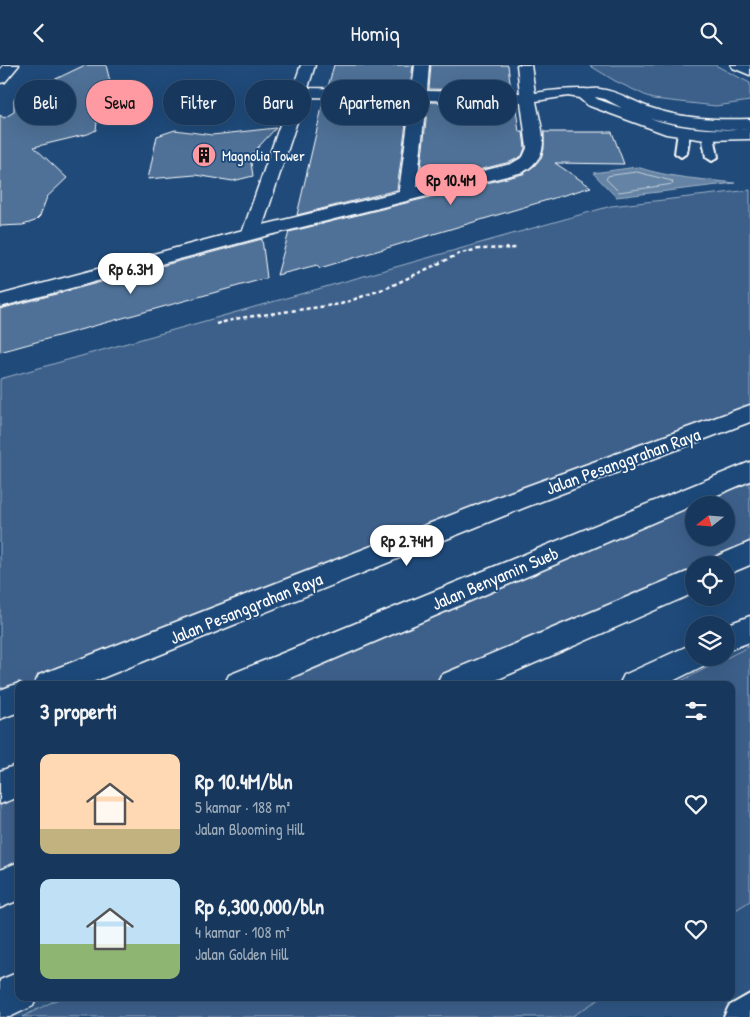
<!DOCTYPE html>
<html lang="id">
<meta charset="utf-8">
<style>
:root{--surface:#17385c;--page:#244365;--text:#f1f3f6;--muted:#9eacbb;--line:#365272;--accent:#ff9aa2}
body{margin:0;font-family:"Patrick Hand",sans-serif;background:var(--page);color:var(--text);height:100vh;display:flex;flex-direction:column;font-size:19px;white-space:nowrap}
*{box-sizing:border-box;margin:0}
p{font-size:16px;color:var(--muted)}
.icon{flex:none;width:28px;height:28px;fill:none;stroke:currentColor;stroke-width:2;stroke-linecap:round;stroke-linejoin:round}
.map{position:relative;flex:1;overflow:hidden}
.details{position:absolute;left:15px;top:616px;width:720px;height:320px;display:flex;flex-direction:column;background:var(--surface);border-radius:10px;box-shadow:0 5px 20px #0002,0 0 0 1px var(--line)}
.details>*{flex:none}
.guide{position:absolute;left:15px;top:15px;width:720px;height:45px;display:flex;gap:10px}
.needle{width:32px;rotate:253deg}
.buttons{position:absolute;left:685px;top:431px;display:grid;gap:10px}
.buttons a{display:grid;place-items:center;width:50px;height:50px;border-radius:50%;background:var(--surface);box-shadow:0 5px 20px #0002,0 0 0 1px var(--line);font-size:25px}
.price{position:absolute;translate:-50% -42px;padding:0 11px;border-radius:18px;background:#fff;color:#222;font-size:16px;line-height:32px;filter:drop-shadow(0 1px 2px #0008)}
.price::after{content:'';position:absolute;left:50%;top:30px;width:15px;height:11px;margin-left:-8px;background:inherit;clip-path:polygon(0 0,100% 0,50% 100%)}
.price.on{background:var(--accent);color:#111}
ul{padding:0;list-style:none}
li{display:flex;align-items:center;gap:15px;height:125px;padding:0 25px}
li span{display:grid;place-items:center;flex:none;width:140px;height:100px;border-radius:10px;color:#555}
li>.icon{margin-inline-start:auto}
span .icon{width:60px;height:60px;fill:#fffc;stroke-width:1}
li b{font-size:21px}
h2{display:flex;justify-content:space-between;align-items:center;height:60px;padding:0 25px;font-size:21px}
.pill{padding:0 18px;border-radius:22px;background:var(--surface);box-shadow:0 5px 20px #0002,0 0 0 1px var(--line);font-size:18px;line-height:45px}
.pill.on{background:var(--accent);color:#111}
header{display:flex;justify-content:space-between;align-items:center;height:65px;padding:0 25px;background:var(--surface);font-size:22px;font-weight:600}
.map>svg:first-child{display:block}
</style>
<header><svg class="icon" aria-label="back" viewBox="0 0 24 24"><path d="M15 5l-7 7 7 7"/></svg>Homiq<svg class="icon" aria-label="search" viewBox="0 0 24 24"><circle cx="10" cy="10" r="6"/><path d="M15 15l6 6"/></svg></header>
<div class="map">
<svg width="750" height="952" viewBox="0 0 750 952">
<rect width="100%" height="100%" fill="#1f4a7a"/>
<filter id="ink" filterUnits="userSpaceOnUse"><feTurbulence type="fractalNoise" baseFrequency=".02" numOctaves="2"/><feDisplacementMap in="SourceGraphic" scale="10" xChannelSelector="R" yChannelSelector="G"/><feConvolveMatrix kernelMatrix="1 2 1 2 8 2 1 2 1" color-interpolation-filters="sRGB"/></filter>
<g filter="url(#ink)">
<path fill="#2e5683" d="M 750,568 L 750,952 L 0,952 L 19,932 L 731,932 L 731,620 L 645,620 L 701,593 L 726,592 L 726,580 Z"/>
<g fill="#3c618b" stroke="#9eb0c5" fill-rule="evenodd">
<path d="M 589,0 L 715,0 L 750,18 L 750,36 L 716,41 L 653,34 L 615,16 Z"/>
<path d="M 750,125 L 750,351 L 63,620 L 19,620 L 0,645 L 0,314 L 611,141 Z"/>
<path d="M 750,406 L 750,488 L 725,500 L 694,500 L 694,515 L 452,620 L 241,620 ZM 694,440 L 726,440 L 726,472 L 694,472 Z"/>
<path d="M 750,581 L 750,836 L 731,848 L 731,620 L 673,620 Z"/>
<path d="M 19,715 L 19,815 L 0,824 L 0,723 Z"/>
<path d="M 60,933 L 60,932 L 601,933 L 571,952 L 22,952 Z"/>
</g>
<path fill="#6583a4" stroke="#a3b5c8" d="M 637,102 C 669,113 702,114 735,118 L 616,132 L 593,108 Z"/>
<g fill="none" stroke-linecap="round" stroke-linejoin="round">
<path stroke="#c1cddb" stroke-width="1" d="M 637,107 L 672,116 L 673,119 L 619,127 L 606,114 L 608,111 Z"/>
</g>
<g fill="#507197" stroke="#fff">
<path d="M 85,0 L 106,0 L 115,37 L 98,50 L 96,65 L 88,69 L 34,82 L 67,113 L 47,132 L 40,151 L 35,156 L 23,160 L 0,161 L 0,50 L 4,53 L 14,47 L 14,34 Z"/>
<path d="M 334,0 L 413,0 L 410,23 L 328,22 Z"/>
<path d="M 431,0 L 508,0 L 511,26 L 429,24 Z"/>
<path d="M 324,34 L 409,36 L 397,125 L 297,150 Z"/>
<path d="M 428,37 L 513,39 L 513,44 L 516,44 L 519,67 L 523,67 L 525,83 L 522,91 L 510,97 L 419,120 Z"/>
<path d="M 276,63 L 250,91 L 253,111 L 233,116 L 195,110 L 148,114 L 157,71 L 175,65 L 212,70 Z"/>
<path d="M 544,67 L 612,67 L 624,99 L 555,98 L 591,122 L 320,203 L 317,200 L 277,210 L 289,167 L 523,109 L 534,101 L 541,93 L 544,84 Z"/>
<path d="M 262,174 L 267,213 L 0,287 L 0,244 Z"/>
</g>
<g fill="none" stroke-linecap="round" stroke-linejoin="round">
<g stroke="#fff" stroke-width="4">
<g id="lane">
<path d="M 684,63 L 690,67 L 687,88 L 681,92 L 675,88 L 678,67 Z"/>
<path d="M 708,66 L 714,70 L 718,92 L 712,96 L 706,92 L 702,70 Z"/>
<path d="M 750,929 L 750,952 L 724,952 L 729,941 Z"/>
</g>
</g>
<g stroke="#fff" stroke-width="3">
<g id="street">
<path d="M 4,0 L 19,0 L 5,17 L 0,18 L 0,5 Z"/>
<path d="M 301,0 L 315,0 L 308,23 L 412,25 L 415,0 L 429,0 L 427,26 L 520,28 L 517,0 L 531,0 L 535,28 C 553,25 567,24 585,24 C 590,25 595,23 600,24 C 618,26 634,37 651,43 C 683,54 717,55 750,54 L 750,64 C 716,65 683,62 650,53 C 683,65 715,65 750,64 L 750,74 L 705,75 L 666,69 L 587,40 L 579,33 L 568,31 L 536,36 C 541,65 554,89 523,107 L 258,173 L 0,242 L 0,230 L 243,165 ZM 305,32 L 411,34 L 399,127 L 263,160 ZM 595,32 L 605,34 L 622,43 L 597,34 ZM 426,35 L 521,37 L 527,83 L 523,92 L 511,99 L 417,122 Z"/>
</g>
</g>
<g stroke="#fff" stroke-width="3">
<g id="secondary">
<path d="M 731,0 L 750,0 L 750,10 L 733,3 Z"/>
<path d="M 750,340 L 750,357 L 526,442 L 85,620 L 34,620 L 39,610 L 508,428 Z"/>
<path d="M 750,551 L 750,577 L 726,586 L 726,560 Z"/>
<path d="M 694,578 L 694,592 L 709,592 L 705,600 L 665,620 L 619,620 L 624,610 Z"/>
<path d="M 19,618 L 24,620 L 19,620 L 19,647 L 0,654 L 0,625 Z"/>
<path d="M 19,907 L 19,932 L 37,932 L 33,941 L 10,952 L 0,952 L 0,915 Z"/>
</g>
</g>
<g stroke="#fff" stroke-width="3">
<g id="primary">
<path d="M 750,397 L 750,416 L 274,620 L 224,620 L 229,610 Z"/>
<path d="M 750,477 L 750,500 L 726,510 L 726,500 L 711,500 L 715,492 Z"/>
<path d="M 694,504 L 694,528 L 485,620 L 436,620 L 441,610 Z"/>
<path d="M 19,699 L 19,732 L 0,739 L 0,706 Z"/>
<path d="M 19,797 L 19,835 L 0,843 L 0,805 Z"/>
</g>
</g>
<path stroke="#fff" stroke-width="2.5" stroke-dasharray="4 3" stroke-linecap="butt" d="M 216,259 L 240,253 L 341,239 L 389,222 L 461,188 L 479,184 L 518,183"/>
<use href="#lane" fill="#1f4a7a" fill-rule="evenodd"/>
<use href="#street" fill="#1f4a7a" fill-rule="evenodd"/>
<use href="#secondary" fill="#1f4a7a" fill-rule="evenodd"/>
<use href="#primary" fill="#1f4a7a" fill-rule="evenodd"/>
</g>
</g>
<defs>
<g id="building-disc" transform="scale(1.25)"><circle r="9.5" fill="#ff9aa2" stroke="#1f4a7a"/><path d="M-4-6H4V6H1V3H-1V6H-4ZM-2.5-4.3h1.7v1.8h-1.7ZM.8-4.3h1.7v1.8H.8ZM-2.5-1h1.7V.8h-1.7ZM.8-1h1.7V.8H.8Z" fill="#111"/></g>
</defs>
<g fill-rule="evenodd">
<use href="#building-disc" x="204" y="90"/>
</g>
<g text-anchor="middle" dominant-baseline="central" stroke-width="4" stroke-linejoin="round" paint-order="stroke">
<g font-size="15" fill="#fff" stroke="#1f4a7a" text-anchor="start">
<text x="222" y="90">Magnolia Tower</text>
</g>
<g font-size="18" fill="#fff" stroke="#1f4a7a">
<text transform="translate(623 396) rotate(-20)">Jalan Pesanggrahan Raya</text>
<text transform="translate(495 513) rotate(-23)">Jalan Benyamin Sueb</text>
<text transform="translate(246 543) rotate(-22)">Jalan Pesanggrahan Raya</text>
</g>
</g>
</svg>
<div class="buttons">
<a><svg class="needle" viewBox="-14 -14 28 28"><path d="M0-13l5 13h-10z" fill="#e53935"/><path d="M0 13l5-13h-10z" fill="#9eacbb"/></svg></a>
<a><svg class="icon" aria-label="locate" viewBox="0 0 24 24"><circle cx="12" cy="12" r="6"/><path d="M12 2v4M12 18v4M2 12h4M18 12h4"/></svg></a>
<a><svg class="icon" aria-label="layers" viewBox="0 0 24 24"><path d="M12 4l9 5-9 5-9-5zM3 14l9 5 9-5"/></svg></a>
</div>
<b class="price on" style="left:451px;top:141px">Rp 10.4M</b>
<b class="price" style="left:131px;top:230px">Rp 6.3M</b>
<b class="price" style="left:407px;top:502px">Rp 2.74M</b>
<div class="guide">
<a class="pill">Beli</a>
<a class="pill on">Sewa</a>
<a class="pill">Filter</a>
<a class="pill">Baru</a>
<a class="pill">Apartemen</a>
<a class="pill">Rumah</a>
</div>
<section class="details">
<h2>3 properti<svg class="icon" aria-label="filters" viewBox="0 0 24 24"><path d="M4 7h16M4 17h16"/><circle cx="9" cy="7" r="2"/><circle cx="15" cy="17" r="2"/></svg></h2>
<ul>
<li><span style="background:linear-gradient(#ffd9b3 75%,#c2b280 0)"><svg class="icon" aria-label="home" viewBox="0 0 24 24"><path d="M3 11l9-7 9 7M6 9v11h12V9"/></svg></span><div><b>Rp 10.4M/bln</b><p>5 kamar · 188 m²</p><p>Jalan Blooming Hill</p></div><svg class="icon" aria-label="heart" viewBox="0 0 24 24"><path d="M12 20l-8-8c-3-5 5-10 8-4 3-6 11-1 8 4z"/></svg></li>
<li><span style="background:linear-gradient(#bfe0f5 65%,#8fb573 0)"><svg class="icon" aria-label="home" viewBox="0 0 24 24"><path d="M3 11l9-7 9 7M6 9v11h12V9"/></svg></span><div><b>Rp 6,300,000/bln</b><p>4 kamar · 108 m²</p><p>Jalan Golden Hill</p></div><svg class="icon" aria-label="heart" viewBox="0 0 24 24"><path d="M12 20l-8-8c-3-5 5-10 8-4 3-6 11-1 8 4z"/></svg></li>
</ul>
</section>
</div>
